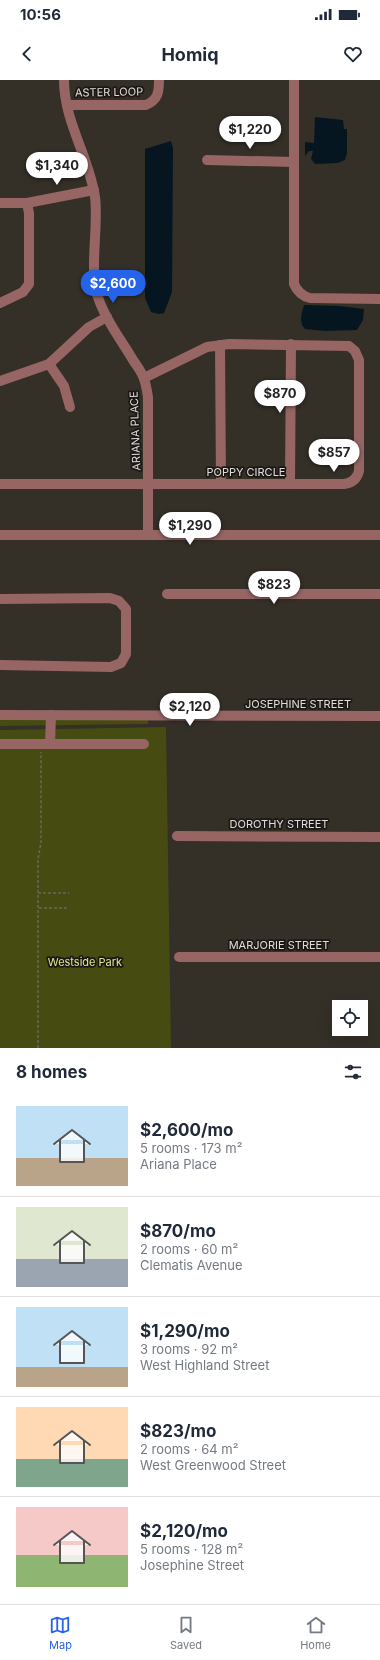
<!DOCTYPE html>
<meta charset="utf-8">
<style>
:root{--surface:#fff;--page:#f2f2f3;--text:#1f2937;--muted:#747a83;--line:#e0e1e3;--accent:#2563eb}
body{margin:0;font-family:Inter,sans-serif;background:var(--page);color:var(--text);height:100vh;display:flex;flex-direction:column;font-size:15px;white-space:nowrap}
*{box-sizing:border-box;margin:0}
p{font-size:13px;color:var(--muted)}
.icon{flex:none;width:22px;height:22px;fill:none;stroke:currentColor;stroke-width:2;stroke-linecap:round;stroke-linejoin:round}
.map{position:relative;height:968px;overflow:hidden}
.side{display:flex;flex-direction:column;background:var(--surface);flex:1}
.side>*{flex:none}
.tools{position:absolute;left:332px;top:920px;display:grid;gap:8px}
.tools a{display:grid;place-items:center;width:36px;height:36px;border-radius:0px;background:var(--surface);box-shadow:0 4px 16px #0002;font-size:20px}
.price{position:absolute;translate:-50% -34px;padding:0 9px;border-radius:14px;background:#fff;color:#222;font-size:13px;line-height:26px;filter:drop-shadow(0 1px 2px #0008)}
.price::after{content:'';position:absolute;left:50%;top:24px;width:12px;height:9px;margin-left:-6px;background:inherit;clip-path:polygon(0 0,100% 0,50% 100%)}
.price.current{background:var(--accent);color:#fff}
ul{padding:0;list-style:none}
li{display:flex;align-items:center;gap:12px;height:100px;padding:0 16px}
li+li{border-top:1px solid var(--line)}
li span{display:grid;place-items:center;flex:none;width:112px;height:80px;border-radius:0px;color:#555}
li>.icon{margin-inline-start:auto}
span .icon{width:48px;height:48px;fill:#fffc;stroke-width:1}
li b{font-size:17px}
h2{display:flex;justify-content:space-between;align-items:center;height:48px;padding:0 16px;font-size:17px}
.status{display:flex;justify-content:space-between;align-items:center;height:28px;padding:0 20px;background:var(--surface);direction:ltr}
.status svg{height:11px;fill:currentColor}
header{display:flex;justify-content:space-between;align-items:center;height:52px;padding:0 16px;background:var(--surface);font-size:18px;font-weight:700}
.menu{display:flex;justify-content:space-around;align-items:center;height:56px;border-top:1px solid var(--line);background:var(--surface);font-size:11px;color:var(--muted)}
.menu a{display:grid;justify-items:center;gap:2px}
.menu .current{color:var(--accent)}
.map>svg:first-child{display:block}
</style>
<div class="status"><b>10:56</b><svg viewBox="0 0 49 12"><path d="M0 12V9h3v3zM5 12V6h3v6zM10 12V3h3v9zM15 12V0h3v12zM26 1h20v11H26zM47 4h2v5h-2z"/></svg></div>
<header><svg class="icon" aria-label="back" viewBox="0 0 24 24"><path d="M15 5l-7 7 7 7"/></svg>Homiq<svg class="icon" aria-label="heart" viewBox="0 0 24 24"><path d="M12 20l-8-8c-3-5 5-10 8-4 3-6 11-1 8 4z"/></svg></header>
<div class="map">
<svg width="380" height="968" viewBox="0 0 380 968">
<rect width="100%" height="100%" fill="#342f27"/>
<g fill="#464b12">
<path d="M 0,640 L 148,640 L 148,644 L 0,646 Z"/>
<path d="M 166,647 L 171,968 L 0,968 L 0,650 Z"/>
</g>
<g fill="#051621">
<path d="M 315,37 L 343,40 L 344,49 L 347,49 L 347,73 L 345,80 L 338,83 L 315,84 L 311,79 L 313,71 L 309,71 L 305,76 L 305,62 L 314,63 Z"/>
<path d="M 171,61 L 173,68 L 172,212 L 164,233 L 159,234 L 151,232 L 145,218 L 145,69 Z"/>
<path d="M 304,225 L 339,226 L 364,229 L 363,240 L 357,250 L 325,251 L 305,249 C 298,242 302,233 304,225 Z"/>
</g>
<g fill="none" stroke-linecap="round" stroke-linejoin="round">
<g stroke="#6b665f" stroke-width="1.5" stroke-dasharray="3 2" stroke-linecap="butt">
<path d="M 38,813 L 69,813"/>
<path d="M 39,828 L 69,828"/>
<path d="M 38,968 L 38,780 L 41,762 L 41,672"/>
</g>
<g stroke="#966564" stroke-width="10">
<path d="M 64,0 C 64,42 89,76 95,117 C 99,147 88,193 99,220 C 106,241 122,261 133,280 C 137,286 142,292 144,299 C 146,304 147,311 148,317 L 148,455"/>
<path d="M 294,0 L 294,204 C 297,211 302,216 310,218 L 380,219"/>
<path d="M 67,25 L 146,25 C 158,20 159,12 159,0"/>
<path d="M 207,80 L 294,82"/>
<path d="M 0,123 L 27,123 L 94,110"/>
<path d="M 0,223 L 23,212 L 29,204 L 29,133 L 27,123"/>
<path d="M 220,265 L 221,404"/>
<path d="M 49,284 L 64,306 L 70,327"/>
<path d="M 0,301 L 49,284 L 89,247 L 107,237"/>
<path d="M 0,404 L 344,404 C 352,403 357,399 359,391 L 359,280 L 355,271 L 349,266 L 229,264 L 207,267 L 144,298"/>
<path d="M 290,404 L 291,264"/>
<path d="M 0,455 L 380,455"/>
<path d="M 167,514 L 380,514"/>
<path d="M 0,519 L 110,518 L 119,521 L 126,529 L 126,574 L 121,583 L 111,587 L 0,585"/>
<path d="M 0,635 L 380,636"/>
<path d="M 51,635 L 50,664 L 144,664"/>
<path d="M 0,664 L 50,664"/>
<path d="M 177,756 L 380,757"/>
<path d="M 179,877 L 380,877"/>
</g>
</g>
<g text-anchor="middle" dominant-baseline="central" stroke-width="3.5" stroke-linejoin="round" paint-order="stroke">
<g font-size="11" fill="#e1ddd8" stroke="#1a1714">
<text transform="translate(109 12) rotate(-1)">ASTER LOOP</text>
<text transform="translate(135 351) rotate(-92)">ARIANA PLACE</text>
<text x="246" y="392">POPPY CIRCLE</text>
<text x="298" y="624">JOSEPHINE STREET</text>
<text x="279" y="744">DOROTHY STREET</text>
<text x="279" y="865">MARJORIE STREET</text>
</g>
<g font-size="11" fill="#dfe991" stroke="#1a1714">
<text x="85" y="882">Westside Park</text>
</g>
</g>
</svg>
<div class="tools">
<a><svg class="icon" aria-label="locate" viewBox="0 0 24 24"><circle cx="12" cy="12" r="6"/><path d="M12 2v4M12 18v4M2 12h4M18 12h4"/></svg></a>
</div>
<b class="price" style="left:250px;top:70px">$1,220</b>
<b class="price" style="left:57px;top:106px">$1,340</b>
<b class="price current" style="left:113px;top:224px">$2,600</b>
<b class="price" style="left:280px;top:334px">$870</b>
<b class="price" style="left:334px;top:393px">$857</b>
<b class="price" style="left:190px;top:466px">$1,290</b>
<b class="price" style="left:274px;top:525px">$823</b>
<b class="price" style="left:190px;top:647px">$2,120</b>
</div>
<section class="side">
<h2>8 homes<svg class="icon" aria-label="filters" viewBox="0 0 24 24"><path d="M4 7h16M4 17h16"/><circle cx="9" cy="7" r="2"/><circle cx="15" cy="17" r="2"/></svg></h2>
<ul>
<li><span style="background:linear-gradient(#bfe0f5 65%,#b9a48a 0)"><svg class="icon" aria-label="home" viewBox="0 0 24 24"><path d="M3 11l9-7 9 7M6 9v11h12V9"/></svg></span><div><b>$2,600/mo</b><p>5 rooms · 173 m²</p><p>Ariana Place</p></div></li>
<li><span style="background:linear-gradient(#dfe7d0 65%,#9aa5b1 0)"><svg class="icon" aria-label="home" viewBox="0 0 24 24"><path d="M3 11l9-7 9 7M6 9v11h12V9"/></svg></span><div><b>$870/mo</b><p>2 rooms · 60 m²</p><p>Clematis Avenue</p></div></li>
<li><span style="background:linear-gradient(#bfe0f5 75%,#b9a48a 0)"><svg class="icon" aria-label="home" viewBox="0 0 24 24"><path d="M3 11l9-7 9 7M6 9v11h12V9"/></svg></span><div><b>$1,290/mo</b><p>3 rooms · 92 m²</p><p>West Highland Street</p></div></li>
<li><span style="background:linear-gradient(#ffd9b3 65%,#7fa58c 0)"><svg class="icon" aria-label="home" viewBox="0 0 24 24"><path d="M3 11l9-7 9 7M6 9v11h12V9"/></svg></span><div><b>$823/mo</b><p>2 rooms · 64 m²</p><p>West Greenwood Street</p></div></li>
<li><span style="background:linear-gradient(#f6c9c9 60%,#8fb573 0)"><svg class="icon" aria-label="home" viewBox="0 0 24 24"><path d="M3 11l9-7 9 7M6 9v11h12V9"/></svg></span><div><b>$2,120/mo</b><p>5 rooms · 128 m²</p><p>Josephine Street</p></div></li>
</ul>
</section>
<nav class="menu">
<a class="current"><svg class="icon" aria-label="map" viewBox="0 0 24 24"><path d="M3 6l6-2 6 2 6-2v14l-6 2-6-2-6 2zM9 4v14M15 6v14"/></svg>Map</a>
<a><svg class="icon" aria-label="saved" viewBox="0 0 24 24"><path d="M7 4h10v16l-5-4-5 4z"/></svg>Saved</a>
<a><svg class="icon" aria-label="home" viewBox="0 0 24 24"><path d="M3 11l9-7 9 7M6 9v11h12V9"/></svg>Home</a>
</nav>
